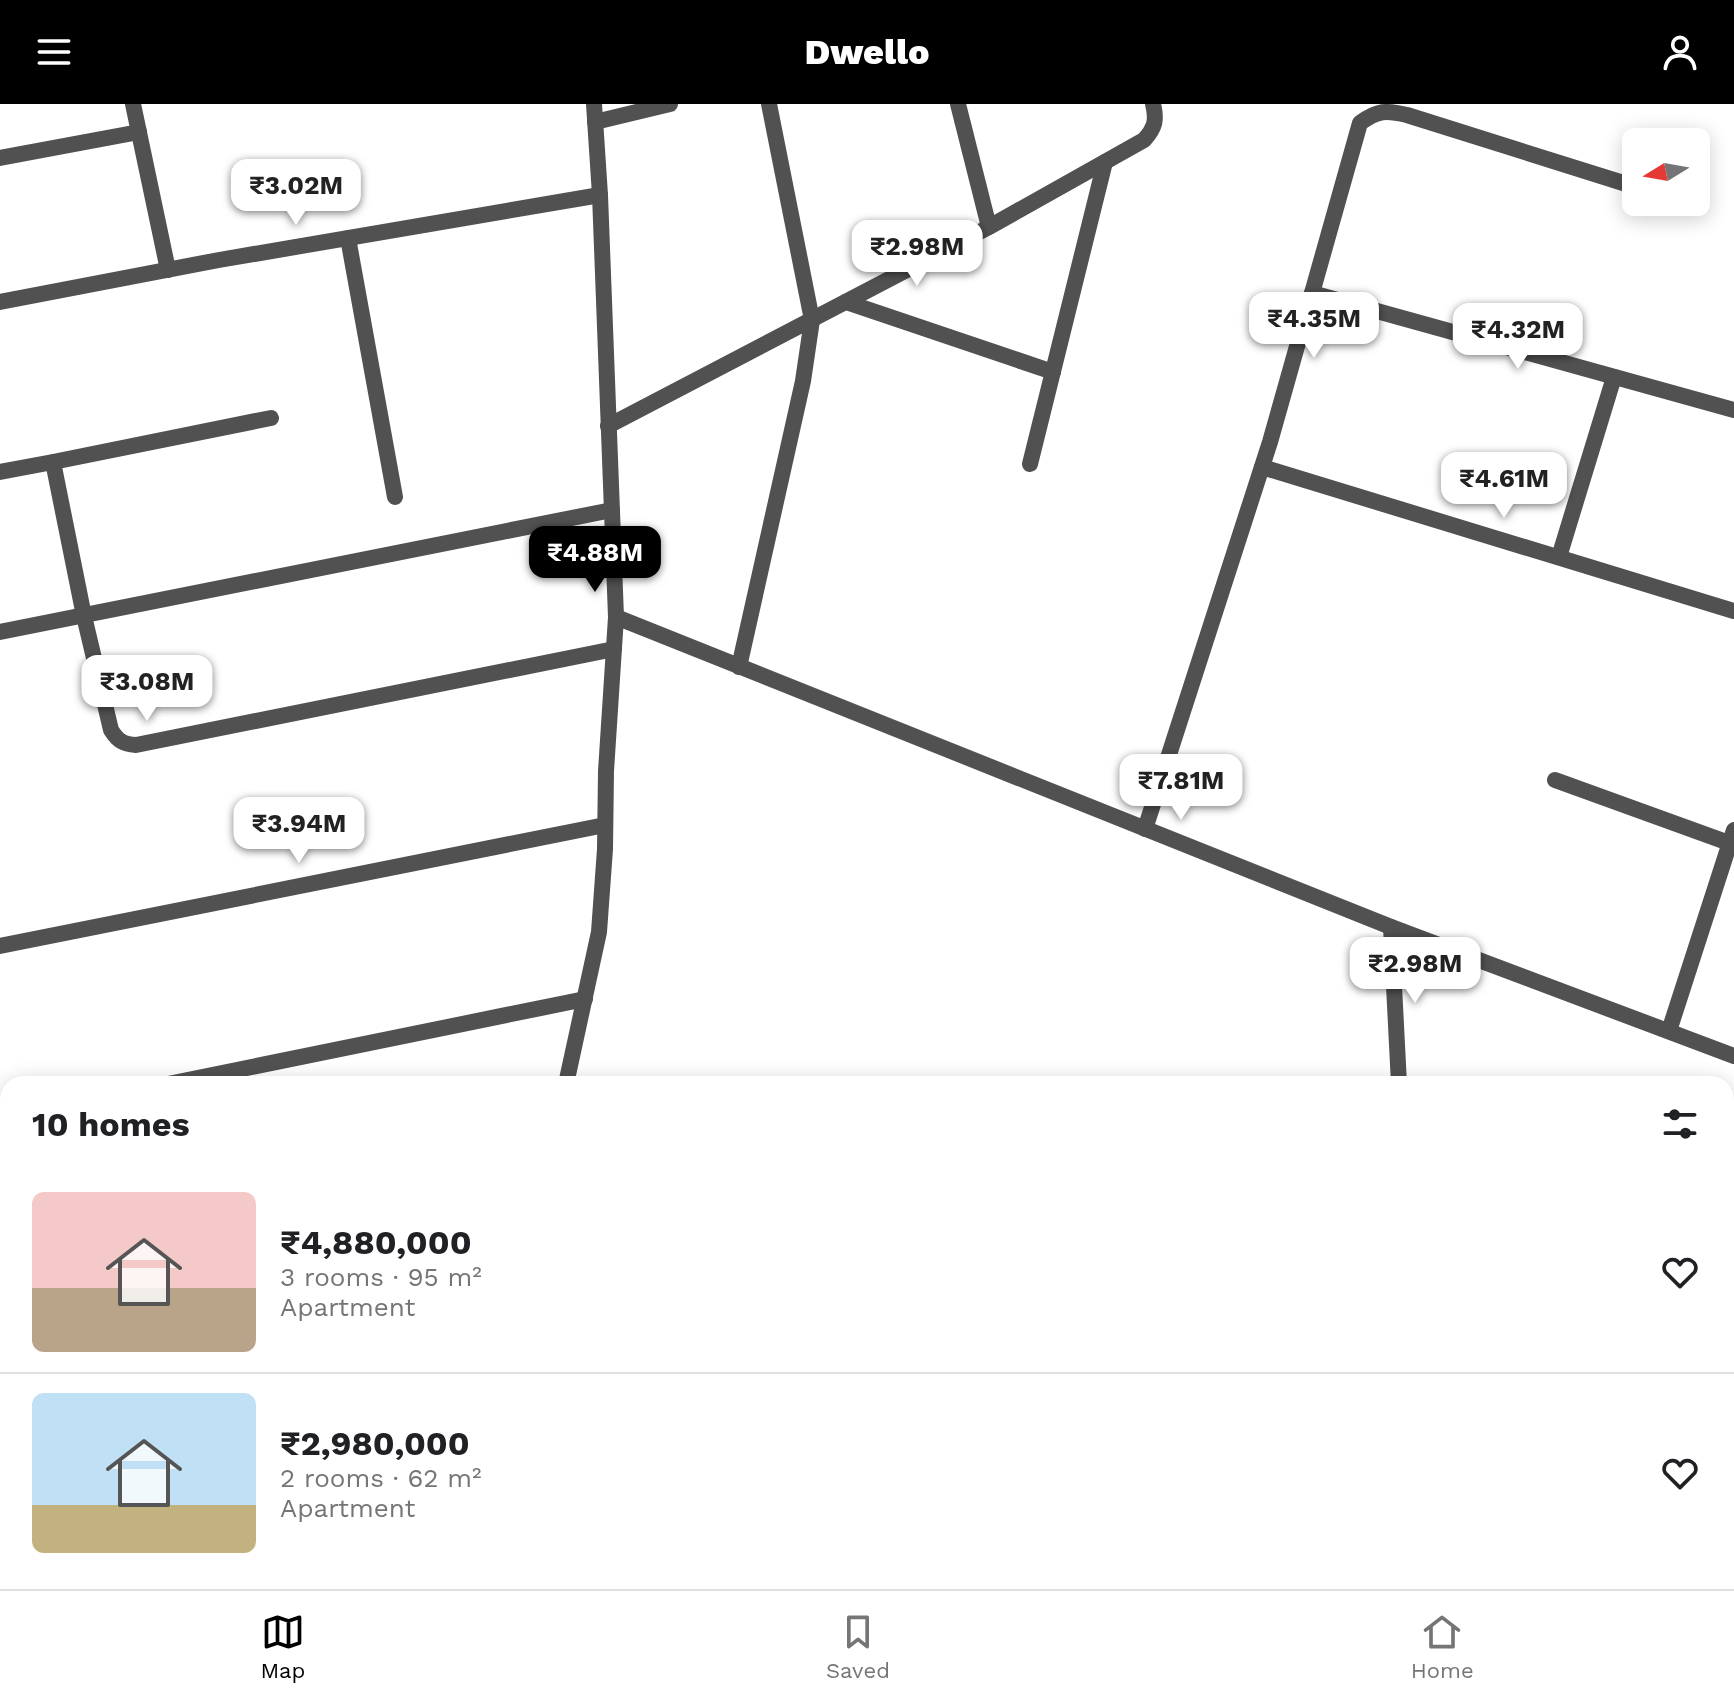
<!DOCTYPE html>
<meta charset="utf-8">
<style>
:root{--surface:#fff;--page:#f6f6f6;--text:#202124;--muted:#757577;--line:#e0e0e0;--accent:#000}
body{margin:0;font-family:"Work Sans",sans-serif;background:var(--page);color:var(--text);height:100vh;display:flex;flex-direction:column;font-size:30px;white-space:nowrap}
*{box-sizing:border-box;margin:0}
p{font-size:26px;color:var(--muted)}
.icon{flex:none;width:44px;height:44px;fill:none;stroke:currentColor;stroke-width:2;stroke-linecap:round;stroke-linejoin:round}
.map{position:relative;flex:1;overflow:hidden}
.side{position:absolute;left:0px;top:972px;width:1734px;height:514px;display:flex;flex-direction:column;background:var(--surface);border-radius:24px 24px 0 0;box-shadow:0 4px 20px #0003}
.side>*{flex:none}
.needle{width:52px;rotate:259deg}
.tools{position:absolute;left:1622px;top:24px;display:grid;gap:16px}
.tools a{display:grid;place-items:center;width:88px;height:88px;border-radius:12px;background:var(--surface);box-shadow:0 4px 20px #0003;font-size:40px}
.price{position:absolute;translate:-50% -68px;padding:0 18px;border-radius:16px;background:#fff;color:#222;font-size:26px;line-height:52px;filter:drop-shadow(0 2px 4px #0008)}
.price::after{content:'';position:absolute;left:50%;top:48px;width:24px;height:18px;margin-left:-12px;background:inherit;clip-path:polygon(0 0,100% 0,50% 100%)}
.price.current{background:var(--accent);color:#fff}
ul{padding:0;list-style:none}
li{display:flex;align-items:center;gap:24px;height:200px;padding:0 32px}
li+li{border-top:2px solid var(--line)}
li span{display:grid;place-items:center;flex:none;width:224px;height:160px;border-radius:12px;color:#555}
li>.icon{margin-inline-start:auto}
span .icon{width:96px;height:96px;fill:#fffc;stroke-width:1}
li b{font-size:34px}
h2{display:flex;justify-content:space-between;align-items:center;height:96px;padding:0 32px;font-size:34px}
header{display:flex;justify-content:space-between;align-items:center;height:104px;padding:0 32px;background:var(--accent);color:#fff;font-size:36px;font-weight:800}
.menu{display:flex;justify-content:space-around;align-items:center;height:112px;border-top:2px solid var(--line);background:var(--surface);font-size:22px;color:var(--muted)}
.menu a{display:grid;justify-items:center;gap:4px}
.menu .current{color:var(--accent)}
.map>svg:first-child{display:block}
</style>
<header><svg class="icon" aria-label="menu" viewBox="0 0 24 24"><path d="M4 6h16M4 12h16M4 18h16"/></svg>Dwello<svg class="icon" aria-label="person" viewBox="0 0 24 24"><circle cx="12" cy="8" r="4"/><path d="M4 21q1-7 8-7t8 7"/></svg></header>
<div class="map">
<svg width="1734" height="1485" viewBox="0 0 1734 1485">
<rect width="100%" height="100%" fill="#fff"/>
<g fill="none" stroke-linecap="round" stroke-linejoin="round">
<g stroke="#515151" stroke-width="16">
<path d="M 133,0 L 168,166"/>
<path d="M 958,0 L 989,123"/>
<path d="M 595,18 L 670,0"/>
<path d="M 0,54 L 139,28"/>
<path d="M 1684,98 L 1694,101"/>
<path d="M 348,134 L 395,393"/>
<path d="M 1312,189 L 1734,306"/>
<path d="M 0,198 L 219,156 L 600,91"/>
<path d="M 846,198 L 1053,268"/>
<path d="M 271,314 L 53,358 L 84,512 L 111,626 C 118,637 123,640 136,641 L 614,545"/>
<path d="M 608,322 L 989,123 L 1144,36 C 1155,24 1157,16 1153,0"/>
<path d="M 1030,360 L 1105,58"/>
<path d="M 1262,363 L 1734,507"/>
<path d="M 0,368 L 53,358"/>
<path d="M 1559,453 L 1614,273"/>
<path d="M 616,513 L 1391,823 L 1734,952"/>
<path d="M 0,528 L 612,406"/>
<path d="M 739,563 L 803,277 L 812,216 L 769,0"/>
<path d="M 1555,676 L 1729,739"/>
<path d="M 1145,725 L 1270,338 L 1360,19 C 1378,6 1386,6 1407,11 L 1636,83"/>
<path d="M 1391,823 L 1399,980"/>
<path d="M 0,842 L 605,721"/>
<path d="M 1669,927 L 1734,726"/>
<path d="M 168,980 L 585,895"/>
<path d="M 566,980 L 599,828 L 605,745 L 606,667 L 616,513 L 600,91 L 594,0"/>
<path d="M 0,1014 L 8,1012"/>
<path d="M 0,1167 L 8,1166"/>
<path d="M 0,1305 L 8,1303"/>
<path d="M 114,1478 L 125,1485"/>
<path d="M 1387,1478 L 1389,1485"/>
<path d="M 34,1481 L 60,1478"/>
<path d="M 475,1485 L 476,1478"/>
<path d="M 604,1485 L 606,1478"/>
<path d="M 796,1485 L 798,1478"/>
<path d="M 1008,1485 L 1011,1478"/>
</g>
</g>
</svg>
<div class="tools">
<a><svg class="needle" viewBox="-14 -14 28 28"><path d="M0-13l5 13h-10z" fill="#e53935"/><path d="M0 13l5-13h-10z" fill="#757577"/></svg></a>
</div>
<b class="price" style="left:296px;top:123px">₹3.02M</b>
<b class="price" style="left:917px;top:184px">₹2.98M</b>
<b class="price" style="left:1314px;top:256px">₹4.35M</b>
<b class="price" style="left:1518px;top:267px">₹4.32M</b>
<b class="price" style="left:1504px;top:416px">₹4.61M</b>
<b class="price current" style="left:595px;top:490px">₹4.88M</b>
<b class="price" style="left:147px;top:619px">₹3.08M</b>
<b class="price" style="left:1181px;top:718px">₹7.81M</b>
<b class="price" style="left:299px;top:761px">₹3.94M</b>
<b class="price" style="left:1415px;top:901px">₹2.98M</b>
<section class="side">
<h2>10 homes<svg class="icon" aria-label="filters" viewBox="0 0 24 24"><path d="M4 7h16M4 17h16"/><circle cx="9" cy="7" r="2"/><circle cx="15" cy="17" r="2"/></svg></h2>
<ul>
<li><span style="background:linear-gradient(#f6c9c9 60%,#b9a48a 0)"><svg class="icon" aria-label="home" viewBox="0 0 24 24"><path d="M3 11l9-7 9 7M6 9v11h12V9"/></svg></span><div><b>₹4,880,000</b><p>3 rooms · 95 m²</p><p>Apartment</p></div><svg class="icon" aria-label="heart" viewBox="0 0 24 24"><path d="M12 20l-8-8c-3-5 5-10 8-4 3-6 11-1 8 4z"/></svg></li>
<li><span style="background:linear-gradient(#bfe0f5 70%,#c2b280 0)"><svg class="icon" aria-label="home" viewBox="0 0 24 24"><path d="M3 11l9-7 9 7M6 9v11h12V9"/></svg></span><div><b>₹2,980,000</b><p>2 rooms · 62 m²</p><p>Apartment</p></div><svg class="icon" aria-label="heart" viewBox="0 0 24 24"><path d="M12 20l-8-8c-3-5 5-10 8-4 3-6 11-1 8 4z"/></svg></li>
</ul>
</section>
</div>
<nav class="menu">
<a class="current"><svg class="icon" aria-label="map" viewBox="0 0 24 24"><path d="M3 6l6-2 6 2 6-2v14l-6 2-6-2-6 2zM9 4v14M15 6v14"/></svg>Map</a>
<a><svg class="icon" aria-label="saved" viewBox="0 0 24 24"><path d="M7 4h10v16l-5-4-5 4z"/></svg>Saved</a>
<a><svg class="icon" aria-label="home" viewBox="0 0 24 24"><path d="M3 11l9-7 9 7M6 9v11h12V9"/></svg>Home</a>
</nav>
